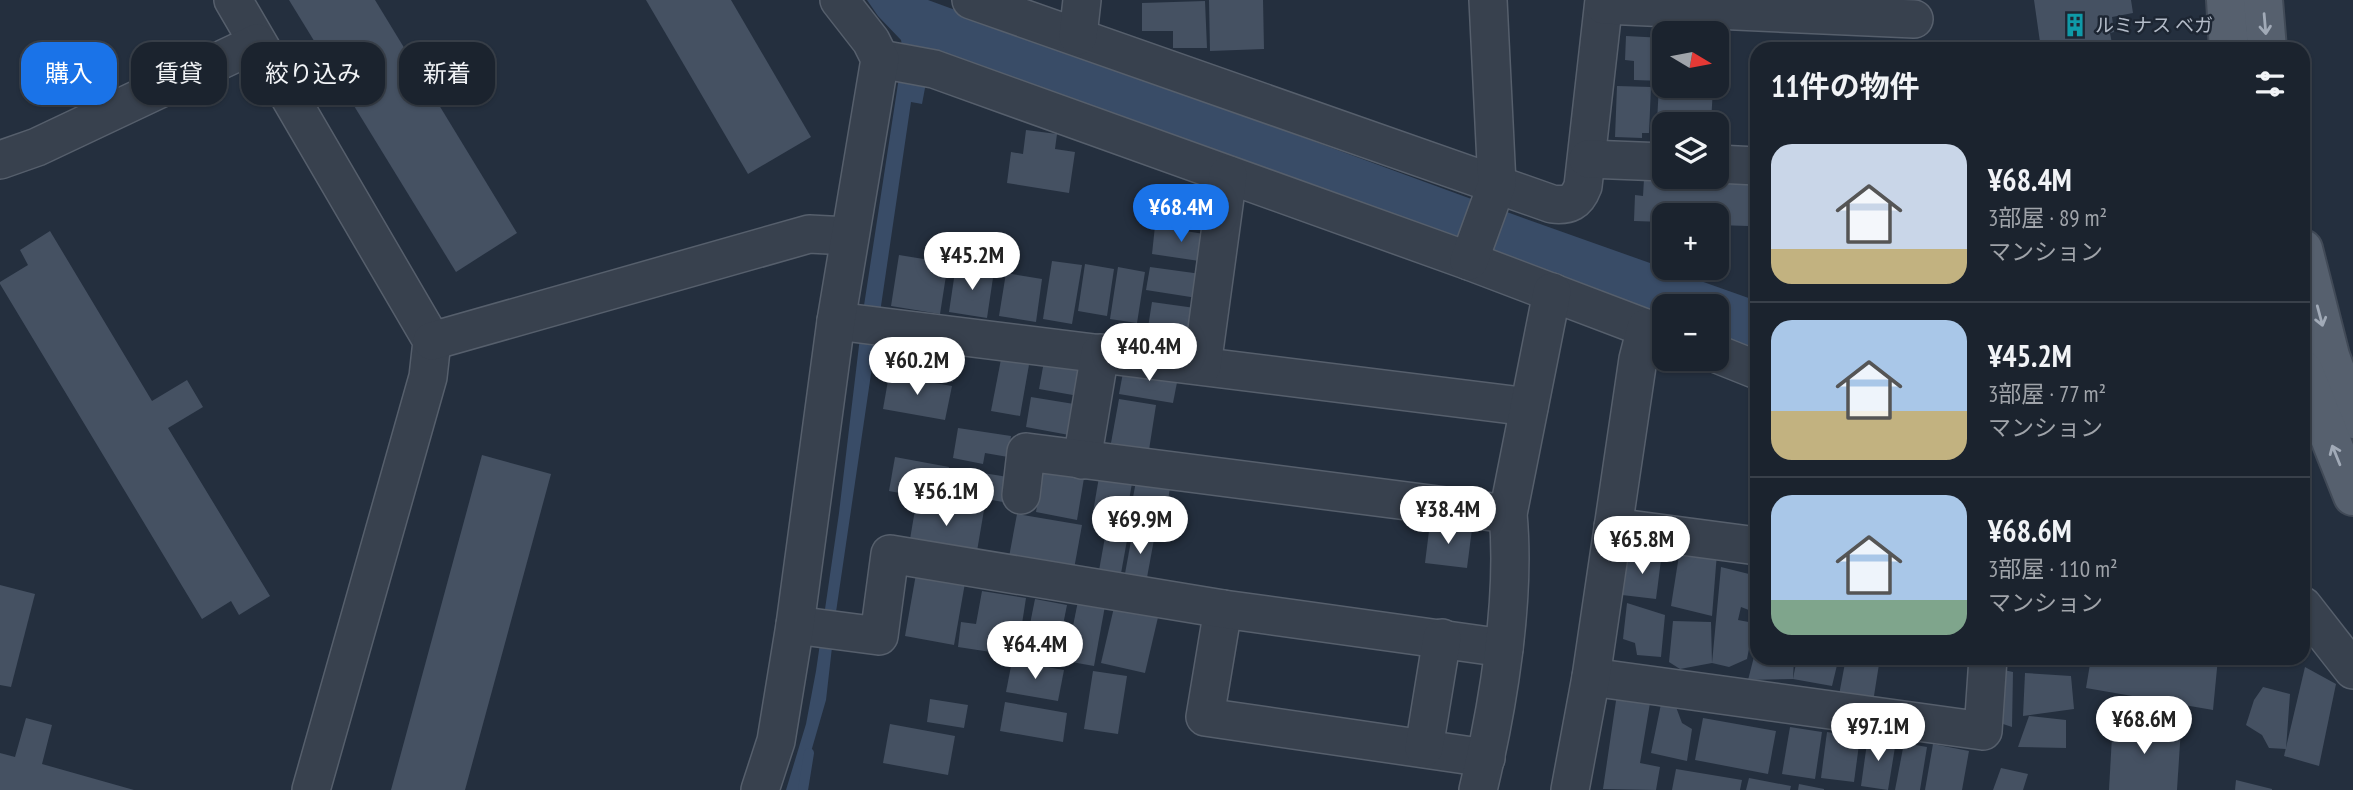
<!DOCTYPE html>
<html lang="ja">
<meta charset="utf-8">
<style>
:root{--surface:#1b232e;--page:#242b36;--text:#f1f3f6;--muted:#a0a4aa;--line:#39404a;--accent:#1a73e8}
body{margin:0;font-family:"PT Sans Narrow","Noto Sans JP",sans-serif;background:var(--page);color:var(--text);height:100vh;display:flex;flex-direction:column;font-size:26px;white-space:nowrap}
*{box-sizing:border-box;margin:0}
p{font-size:23px;color:var(--muted)}
.icon{flex:none;width:38px;height:38px;fill:none;stroke:currentColor;stroke-width:2;stroke-linecap:round;stroke-linejoin:round}
.map{position:relative;flex:1;overflow:hidden}
.drawer{position:absolute;left:1750px;top:42px;width:560px;height:623px;display:flex;flex-direction:column;background:var(--surface);border-radius:21px;box-shadow:0 2px 5px #0004,0 0 0 2px var(--line)}
.drawer>*{flex:none}
.hud{position:absolute;left:21px;top:42px;width:665px;height:63px;display:flex;gap:14px}
.needle{width:46px;rotate:100deg}
.tools{position:absolute;left:1652px;top:21px;display:grid;gap:14px}
.tools a{display:grid;place-items:center;width:77px;height:77px;border-radius:14px;background:var(--surface);box-shadow:0 2px 5px #0004,0 0 0 2px var(--line);font-size:35px}
.price{position:absolute;translate:-50% -60px;padding:0 16px;border-radius:24px;background:#fff;color:#222;font-size:23px;line-height:46px;filter:drop-shadow(0 2px 4px #0008)}
.price::after{content:'';position:absolute;left:50%;top:42px;width:21px;height:16px;margin-left:-10px;background:inherit;clip-path:polygon(0 0,100% 0,50% 100%)}
.price.active{background:var(--accent);color:#fff}
ul{padding:0;list-style:none}
li{display:flex;align-items:center;gap:21px;height:175px;padding:0 21px}
li+li{border-top:2px solid var(--line)}
li span{display:grid;place-items:center;flex:none;width:196px;height:140px;border-radius:21px;color:#555}
li>.icon{margin-inline-start:auto}
span .icon{width:84px;height:84px;fill:#fffc;stroke-width:1}
li b{font-size:30px}
h2{display:flex;justify-content:space-between;align-items:center;height:84px;padding:0 21px;font-size:30px}
.tag{padding:0 24px;border-radius:21px;background:var(--surface);box-shadow:0 2px 5px #0004,0 0 0 2px var(--line);font-size:24px;line-height:63px}
.tag.active{background:var(--accent);color:#fff}
.map>svg:first-child{display:block}
</style>
<div class="map">
<svg width="2353" height="790" viewBox="0 0 2353 790">
<rect width="100%" height="100%" fill="#242f3e"/>
<path fill="#394c67" d="M 867,0 L 928,0 L 1526,219 L 1757,301 L 1757,349 L 1717,334 L 1717,306 L 1664,306 L 1664,316 L 931,56 L 922,104 L 911,102 L 836,612 L 826,700 L 800,790 L 786,790 L 806,724 L 816,671 L 839,513 L 863,312 L 903,51 L 901,40 L 878,16 Z"/>
<g fill="none" stroke-linecap="round" stroke-linejoin="round">
<path stroke="#394c67" stroke-width="10" d="M 803,790 L 809,753"/>
</g>
<g fill="#455162">
<path d="M 289,0 L 375,0 L 517,233 L 456,272 Z"/>
<path d="M 646,0 L 731,0 L 811,137 L 748,174 Z"/>
<path d="M 1209,0 L 1263,0 L 1264,49 L 1210,51 Z"/>
<path d="M 2034,0 L 2131,0 L 2133,13 L 2112,17 L 2114,32 L 2110,33 L 2113,49 L 2041,49 Z"/>
<path d="M 1205,1 L 1207,48 L 1173,48 L 1173,31 L 1142,31 L 1142,3 Z"/>
<path d="M 1626,36 L 1664,38 L 1663,81 L 1634,80 L 1634,61 L 1625,60 Z"/>
<path d="M 1659,85 L 1713,87 L 1711,124 L 1664,124 L 1664,140 L 1656,140 Z"/>
<path d="M 1617,86 L 1651,87 L 1649,133 L 1642,133 L 1642,138 L 1615,137 Z"/>
<path d="M 1026,130 L 1057,134 L 1055,149 L 1075,152 L 1069,193 L 1007,183 L 1011,152 L 1023,154 Z"/>
<path d="M 1644,179 L 1750,184 L 1748,226 L 1717,225 L 1717,215 L 1664,215 L 1664,222 L 1634,221 L 1635,195 L 1643,196 Z"/>
<path d="M 1755,185 L 1757,185 L 1757,235 L 1752,234 Z"/>
<path d="M 1155,226 L 1210,235 L 1206,262 L 1152,254 Z"/>
<path d="M 50,231 L 152,401 L 187,380 L 203,407 L 168,428 L 270,596 L 239,615 L 231,601 L 202,619 L 0,284 L 0,282 L 28,265 L 20,250 Z"/>
<path d="M 899,255 L 948,263 L 940,314 L 891,306 Z"/>
<path d="M 1052,261 L 1082,265 L 1072,324 L 1043,319 Z"/>
<path d="M 1085,264 L 1114,269 L 1107,316 L 1078,311 Z"/>
<path d="M 956,265 L 994,271 L 987,318 L 949,312 Z"/>
<path d="M 1118,267 L 1145,272 L 1137,323 L 1110,319 Z"/>
<path d="M 1150,267 L 1201,274 L 1197,298 L 1146,290 Z"/>
<path d="M 1006,273 L 1042,279 L 1036,322 L 999,316 Z"/>
<path d="M 1152,302 L 1195,308 L 1189,347 L 1146,340 Z"/>
<path d="M 895,339 L 958,350 L 953,382 L 890,371 Z"/>
<path d="M 1002,354 L 1030,359 L 1020,416 L 991,411 Z"/>
<path d="M 1045,356 L 1090,364 L 1084,397 L 1039,389 Z"/>
<path d="M 1125,362 L 1179,372 L 1173,403 L 1119,394 Z"/>
<path d="M 889,375 L 952,386 L 945,420 L 883,409 Z"/>
<path d="M 1031,397 L 1074,404 L 1069,435 L 1026,427 Z"/>
<path d="M 1119,399 L 1156,405 L 1149,450 L 1111,443 Z"/>
<path d="M 958,428 L 1011,436 L 1008,457 L 985,453 L 983,464 L 953,458 Z"/>
<path d="M 482,455 L 551,474 L 465,790 L 391,790 Z"/>
<path d="M 895,457 L 949,467 L 943,501 L 889,491 Z"/>
<path d="M 1044,464 L 1085,472 L 1077,520 L 1036,512 Z"/>
<path d="M 952,468 L 1008,477 L 1003,502 L 947,492 Z"/>
<path d="M 1137,476 L 1171,482 L 1163,530 L 1128,524 Z"/>
<path d="M 1099,477 L 1132,483 L 1125,524 L 1092,518 Z"/>
<path d="M 917,498 L 984,510 L 976,557 L 909,545 Z"/>
<path d="M 1017,514 L 1082,525 L 1074,569 L 1009,557 Z"/>
<path d="M 1430,523 L 1472,529 L 1467,568 L 1425,563 Z"/>
<path d="M 1107,526 L 1129,529 L 1120,579 L 1098,576 Z"/>
<path d="M 1133,530 L 1155,534 L 1146,583 L 1124,579 Z"/>
<path d="M 1680,549 L 1717,553 L 1712,616 L 1671,606 Z"/>
<path d="M 1630,550 L 1661,560 L 1656,599 L 1622,595 Z"/>
<path d="M 1721,567 L 1757,576 L 1754,612 L 1741,607 L 1738,620 L 1754,623 L 1747,659 L 1729,667 L 1712,663 Z"/>
<path d="M 916,574 L 965,583 L 954,645 L 905,636 Z"/>
<path d="M 0,585 L 35,594 L 11,687 L 0,685 Z"/>
<path d="M 982,591 L 1026,598 L 1017,656 L 958,647 L 961,622 L 976,624 Z"/>
<path d="M 1035,599 L 1067,605 L 1056,660 L 1024,654 Z"/>
<path d="M 1078,601 L 1105,606 L 1094,666 L 1066,661 Z"/>
<path d="M 1115,603 L 1159,613 L 1145,673 L 1101,663 Z"/>
<path d="M 1627,603 L 1665,615 L 1661,657 L 1637,655 L 1635,643 L 1623,639 Z"/>
<path d="M 1673,621 L 1711,622 L 1712,663 L 1680,669 L 1669,662 Z"/>
<path d="M 1756,649 L 1757,658 L 1794,658 L 1793,679 L 1748,680 Z"/>
<path d="M 1797,658 L 1880,658 L 1873,702 L 1839,695 L 1845,663 L 1838,661 L 1832,686 L 1793,679 Z"/>
<path d="M 2023,658 L 2073,658 L 2073,666 L 2023,660 Z"/>
<path d="M 2091,658 L 2218,658 L 2213,710 L 2086,688 Z"/>
<path d="M 1012,661 L 1064,670 L 1058,701 L 1006,692 Z"/>
<path d="M 2305,667 L 2336,684 L 2319,766 L 2284,756 Z"/>
<path d="M 1999,669 L 2013,672 L 2012,727 L 2000,723 Z"/>
<path d="M 1093,671 L 1127,676 L 1118,734 L 1084,729 Z"/>
<path d="M 2025,673 L 2071,676 L 2074,709 L 2023,716 Z"/>
<path d="M 2263,687 L 2290,694 L 2286,749 L 2269,748 L 2262,735 L 2246,725 L 2254,700 Z"/>
<path d="M 1617,694 L 1650,703 L 1640,763 L 1660,767 L 1656,790 L 1603,789 Z"/>
<path d="M 930,699 L 968,705 L 964,728 L 927,722 Z"/>
<path d="M 1005,702 L 1067,713 L 1063,742 L 1000,731 Z"/>
<path d="M 1661,704 L 1676,707 L 1682,723 L 1692,729 L 1687,761 L 1651,753 Z"/>
<path d="M 2029,716 L 2066,720 L 2066,748 L 2018,747 Z"/>
<path d="M 26,718 L 52,725 L 42,764 L 134,790 L 0,790 L 0,753 L 15,757 Z"/>
<path d="M 1703,718 L 1776,731 L 1768,774 L 1695,760 Z"/>
<path d="M 2113,718 L 2181,728 L 2177,790 L 2109,790 Z"/>
<path d="M 890,724 L 955,736 L 948,775 L 883,763 Z"/>
<path d="M 1790,727 L 1822,732 L 1815,779 L 1782,774 Z"/>
<path d="M 1827,732 L 1860,737 L 1854,782 L 1821,778 Z"/>
<path d="M 1868,736 L 1896,741 L 1888,790 L 1861,786 Z"/>
<path d="M 1904,743 L 1927,747 L 1920,790 L 1895,790 Z"/>
<path d="M 1933,744 L 1969,751 L 1962,790 L 1925,790 Z"/>
<path d="M 2001,768 L 2028,774 L 2023,790 L 1993,790 Z"/>
<path d="M 1676,769 L 1742,780 L 1740,790 L 1672,790 Z"/>
<path d="M 1749,778 L 1791,786 L 1790,790 L 1746,790 Z"/>
<path d="M 2236,780 L 2272,789 L 2272,790 L 2235,790 Z"/>
<path d="M 1799,784 L 1824,789 L 1824,790 L 1798,790 Z"/>
</g>
<g fill="none" stroke-linecap="round" stroke-linejoin="round">
<g stroke="#565f6c" stroke-width="40">
<g id="minor">
<path d="M 233,0 L 432,341 L 428,377 L 311,790"/>
<path d="M 971,0 L 1552,204 C 1569,206 1577,202 1583,186 L 1604,0"/>
<path d="M 1604,5 L 1914,19"/>
<path d="M 1078,36 L 1082,0"/>
<path d="M 880,59 L 934,69 L 1469,261 L 1664,335"/>
<path d="M 1588,159 L 1664,162"/>
<path d="M 0,160 L 37,147 L 257,43"/>
<path d="M 1717,164 L 1757,166"/>
<path d="M 1469,261 L 1497,184 L 1488,0"/>
<path d="M 836,321 L 1529,407"/>
<path d="M 432,341 L 809,234 L 849,236"/>
<path d="M 1717,354 L 1757,370"/>
<path d="M 1202,366 L 1228,175"/>
<path d="M 1082,460 L 1100,353"/>
<path d="M 1021,495 L 1026,452 L 1508,514"/>
<path d="M 1613,527 L 1757,546"/>
<path d="M 2303,606 L 2353,670"/>
<path d="M 1223,609 L 1205,717 L 1486,758"/>
<path d="M 795,625 L 879,636 L 890,554 L 1223,609 L 1504,648"/>
<path d="M 1591,677 L 1983,731 L 1988,658"/>
<path d="M 1424,748 L 1442,638"/>
<path d="M 760,790 L 776,741 L 795,625 L 836,321 L 880,59 L 871,41 L 839,0"/>
<path d="M 1478,790 C 1498,707 1516,599 1508,514 L 1552,292"/>
<path d="M 1570,790 L 1591,677 L 1638,359 L 1646,328"/>
</g>
</g>
<g stroke="#414a57" stroke-width="42">
<g id="primary">
<path d="M 2226,0 L 2229,49"/>
<path d="M 2263,0 L 2267,49"/>
<path d="M 2303,249 L 2330,356 L 2353,419"/>
<path d="M 2303,370 L 2353,496"/>
</g>
</g>
<use href="#minor" stroke="#38414e" stroke-width="37"/>
<use href="#primary" stroke="#56606e" stroke-width="38"/>
</g>
<defs><path id="oneway-shaft" d="M-6 0H5M1.5-3L5.5 0L1.5 3" fill="none" stroke-width="1.6" stroke-linecap="round" stroke-linejoin="round" transform="scale(1.75)"/></defs>
<g stroke="#a1aab7">
<use href="#oneway-shaft" transform="translate(2265 24) rotate(85)"/>
<use href="#oneway-shaft" transform="translate(2320 316) rotate(75)"/>
<use href="#oneway-shaft" transform="translate(2336 455) rotate(-112)"/>
</g>
<defs>
<g id="building-bare" transform="scale(1.89)"><path d="M-4-6H4V6H1V3H-1V6H-4ZM-2.5-4.3h1.7v1.8h-1.7ZM.8-4.3h1.7v1.8H.8ZM-2.5-1h1.7V.8h-1.7ZM.8-1h1.7V.8H.8Z" fill="#0f9aa8" stroke="#1d2633" stroke-width="2.5" paint-order="stroke"/></g>
</defs>
<g fill-rule="evenodd">
<use href="#building-bare" x="2075" y="25"/>
</g>
<g text-anchor="middle" dominant-baseline="central" stroke-width="5" stroke-linejoin="round" paint-order="stroke">
<g font-size="19" fill="#b4bcc9" stroke="#1d2633" text-anchor="start">
<text x="2095" y="25">ルミナス ベガ</text>
</g>
</g>
</svg>
<div class="tools">
<a><svg class="needle" viewBox="-14 -14 28 28"><path d="M0-13l5 13h-10z" fill="#e53935"/><path d="M0 13l5-13h-10z" fill="#a0a4aa"/></svg></a>
<a><svg class="icon" aria-label="layers" viewBox="0 0 24 24"><path d="M12 4l9 5-9 5-9-5zM3 14l9 5 9-5"/></svg></a>
<a>+</a>
<a>−</a>
</div>
<b class="price active" style="left:1181px;top:244px">¥68.4M</b>
<b class="price" style="left:972px;top:292px">¥45.2M</b>
<b class="price" style="left:1149px;top:383px">¥40.4M</b>
<b class="price" style="left:917px;top:397px">¥60.2M</b>
<b class="price" style="left:946px;top:528px">¥56.1M</b>
<b class="price" style="left:1448px;top:546px">¥38.4M</b>
<b class="price" style="left:1140px;top:556px">¥69.9M</b>
<b class="price" style="left:1642px;top:576px">¥65.8M</b>
<b class="price" style="left:1035px;top:681px">¥64.4M</b>
<b class="price" style="left:2144px;top:756px">¥68.6M</b>
<b class="price" style="left:1878px;top:763px">¥97.1M</b>
<div class="hud">
<a class="tag active">購入</a>
<a class="tag">賃貸</a>
<a class="tag">絞り込み</a>
<a class="tag">新着</a>
</div>
<section class="drawer">
<h2>11件の物件<svg class="icon" aria-label="filters" viewBox="0 0 24 24"><path d="M4 7h16M4 17h16"/><circle cx="9" cy="7" r="2"/><circle cx="15" cy="17" r="2"/></svg></h2>
<ul>
<li><span style="background:linear-gradient(#c9d6e8 75%,#c2b280 0)"><svg class="icon" aria-label="home" viewBox="0 0 24 24"><path d="M3 11l9-7 9 7M6 9v11h12V9"/></svg></span><div><b>¥68.4M</b><p>3部屋 · 89 m²</p><p>マンション</p></div></li>
<li><span style="background:linear-gradient(#a9c7e8 65%,#c2b280 0)"><svg class="icon" aria-label="home" viewBox="0 0 24 24"><path d="M3 11l9-7 9 7M6 9v11h12V9"/></svg></span><div><b>¥45.2M</b><p>3部屋 · 77 m²</p><p>マンション</p></div></li>
<li><span style="background:linear-gradient(#a9c7e8 75%,#7fa58c 0)"><svg class="icon" aria-label="home" viewBox="0 0 24 24"><path d="M3 11l9-7 9 7M6 9v11h12V9"/></svg></span><div><b>¥68.6M</b><p>3部屋 · 110 m²</p><p>マンション</p></div></li>
</ul>
</section>
</div>
